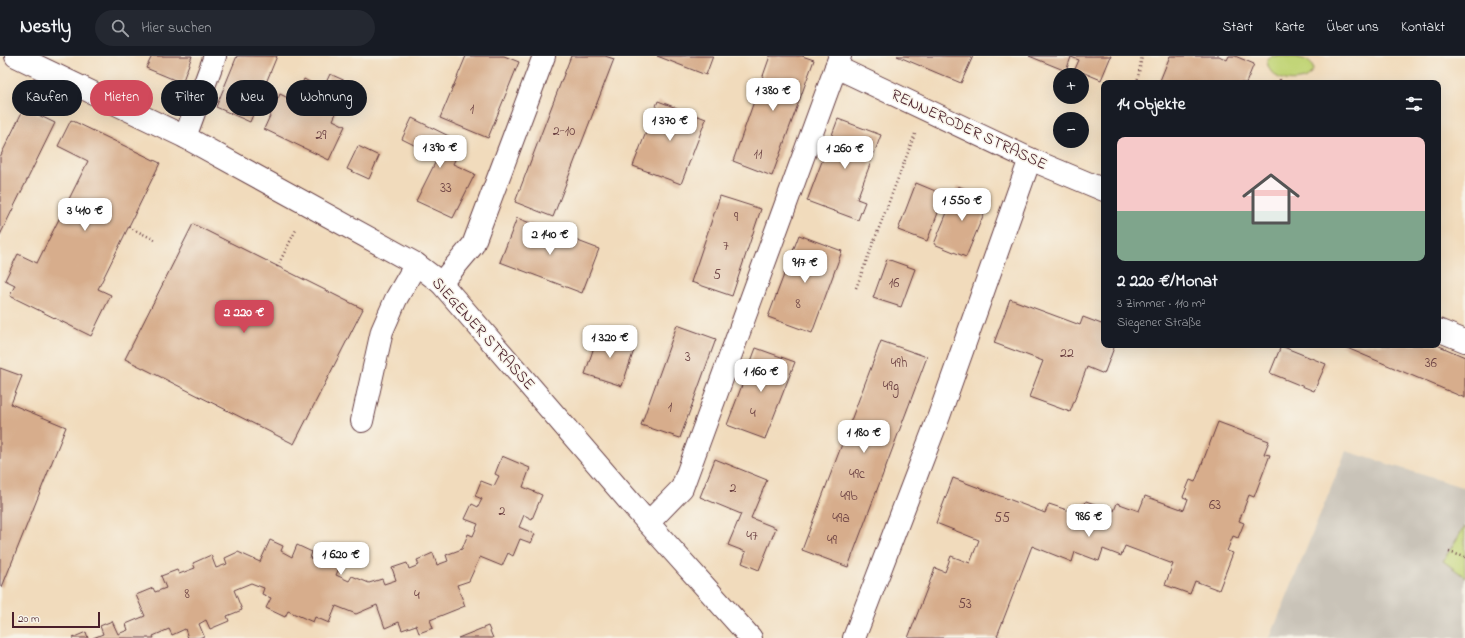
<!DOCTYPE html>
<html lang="de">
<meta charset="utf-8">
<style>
:root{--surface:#171b24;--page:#242831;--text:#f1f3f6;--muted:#9ea1a6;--line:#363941;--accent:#d1495b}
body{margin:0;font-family:"Indie Flower",sans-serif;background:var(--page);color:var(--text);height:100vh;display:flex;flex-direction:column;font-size:15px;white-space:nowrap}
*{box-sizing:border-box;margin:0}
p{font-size:13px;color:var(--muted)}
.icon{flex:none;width:22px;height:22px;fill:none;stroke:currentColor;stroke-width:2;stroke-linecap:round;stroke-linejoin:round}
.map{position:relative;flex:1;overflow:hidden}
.side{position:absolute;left:1101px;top:24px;width:340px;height:268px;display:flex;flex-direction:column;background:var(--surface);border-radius:8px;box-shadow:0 4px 16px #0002}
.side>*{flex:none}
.top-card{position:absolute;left:12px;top:24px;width:380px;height:36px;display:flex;gap:8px}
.buttons{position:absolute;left:1053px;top:12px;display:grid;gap:8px}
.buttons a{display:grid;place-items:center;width:36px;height:36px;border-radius:50%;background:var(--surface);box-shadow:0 4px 16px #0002;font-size:20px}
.scale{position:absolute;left:12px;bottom:10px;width:88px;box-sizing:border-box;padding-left:4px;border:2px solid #4a1f2b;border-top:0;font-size:11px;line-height:14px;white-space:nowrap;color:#4a1f2b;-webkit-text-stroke:3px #f7f3e8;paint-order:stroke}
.price{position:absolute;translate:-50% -34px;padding:0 9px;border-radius:8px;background:#fff;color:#222;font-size:13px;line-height:26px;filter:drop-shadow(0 1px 2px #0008)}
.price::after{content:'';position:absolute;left:50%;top:24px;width:12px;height:9px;margin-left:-6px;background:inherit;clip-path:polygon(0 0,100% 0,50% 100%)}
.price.on{background:var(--accent);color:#fff}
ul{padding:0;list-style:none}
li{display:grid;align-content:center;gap:8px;height:212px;padding:0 16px}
li span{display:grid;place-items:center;height:124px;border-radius:8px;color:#555}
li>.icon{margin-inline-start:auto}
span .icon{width:72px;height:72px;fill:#fffc;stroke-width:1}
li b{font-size:17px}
h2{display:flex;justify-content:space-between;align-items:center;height:48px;padding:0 16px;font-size:17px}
.tag{padding:0 14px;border-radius:18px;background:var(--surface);box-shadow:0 4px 16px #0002;font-size:14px;line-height:36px}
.tag.on{background:var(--accent);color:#fff}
header{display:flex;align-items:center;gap:24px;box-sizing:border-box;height:56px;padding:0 20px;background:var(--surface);border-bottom:1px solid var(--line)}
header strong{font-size:19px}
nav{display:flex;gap:22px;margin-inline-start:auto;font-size:14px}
.search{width:280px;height:36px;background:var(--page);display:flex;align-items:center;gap:10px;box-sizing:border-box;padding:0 14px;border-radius:22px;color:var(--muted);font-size:15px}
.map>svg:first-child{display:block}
</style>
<header>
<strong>Nestly</strong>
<div class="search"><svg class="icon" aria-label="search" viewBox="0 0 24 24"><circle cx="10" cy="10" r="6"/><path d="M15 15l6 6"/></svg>Hier suchen</div>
<nav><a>Start</a><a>Karte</a><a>Über uns</a><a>Kontakt</a></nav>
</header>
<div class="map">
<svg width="1465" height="582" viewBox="0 0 1465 582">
<rect width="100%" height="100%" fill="#f7f3e8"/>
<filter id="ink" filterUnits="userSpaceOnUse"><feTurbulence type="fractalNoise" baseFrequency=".025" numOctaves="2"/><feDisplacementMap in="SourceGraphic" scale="8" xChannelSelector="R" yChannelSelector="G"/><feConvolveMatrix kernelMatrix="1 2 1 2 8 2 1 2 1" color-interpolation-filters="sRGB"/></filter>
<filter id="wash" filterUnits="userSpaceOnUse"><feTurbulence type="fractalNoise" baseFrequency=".012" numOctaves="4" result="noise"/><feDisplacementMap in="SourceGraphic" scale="16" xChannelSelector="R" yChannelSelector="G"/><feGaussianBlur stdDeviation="0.9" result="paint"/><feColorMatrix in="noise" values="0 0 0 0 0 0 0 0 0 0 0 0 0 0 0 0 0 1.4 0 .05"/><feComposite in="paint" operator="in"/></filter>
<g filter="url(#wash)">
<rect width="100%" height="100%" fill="#f1dbbc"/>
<path fill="#c9c3b8" d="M 1346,395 L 1465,432 L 1465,582 L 1270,582 Z"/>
<g fill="#c2d578" stroke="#867a52">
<path d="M 1272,0 C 1286,0 1314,0 1313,14 C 1311,17 1307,22 1304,23 C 1288,28 1267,22 1267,3 Z"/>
<path d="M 1465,470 L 1465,521 L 1443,505 Z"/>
</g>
<g id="blocks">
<g fill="#d7ad8c">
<path d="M 152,0 L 192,0 L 182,27 L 146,12 Z"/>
<path d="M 237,0 L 277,0 L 250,66 L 216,51 Z"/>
<path d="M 466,0 L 504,0 L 519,6 L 488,82 L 440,62 Z"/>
<path d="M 571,0 L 605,0 L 614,3 L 553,161 L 515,146 Z"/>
<path d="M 657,0 L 713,0 L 706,19 Z"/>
<path d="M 770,0 L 802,0 L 814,4 L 772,120 L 733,105 Z"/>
<path d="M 897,0 L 973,0 L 961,27 Z"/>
<path d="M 1029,0 L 1111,0 L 1101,24 L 1075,13 L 1079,4 L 1071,1 L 1066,15 Z"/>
<path d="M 1170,0 L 1219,0 L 1227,4 L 1229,0 L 1235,0 L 1254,8 L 1246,27 L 1159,27 Z"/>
<path d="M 330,18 L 350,27 L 333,64 L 345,70 L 329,104 L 264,73 L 280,38 L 294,45 L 304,23 L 323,33 Z"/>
<path d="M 658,45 L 706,63 L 681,128 L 633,110 Z"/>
<path d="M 24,52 L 55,67 L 0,179 L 0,101 Z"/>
<path d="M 412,62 L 463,87 L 453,108 L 475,118 L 453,162 L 416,145 L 438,101 L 402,83 Z"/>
<path d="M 838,63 L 881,79 L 857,143 L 865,146 L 858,164 L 807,145 Z"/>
<path d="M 71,64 L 160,107 L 98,233 L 111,239 L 91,280 L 10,240 L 15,229 L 5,224 L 18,198 L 37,207 L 88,105 L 58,90 Z"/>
<path d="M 358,90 L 379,100 L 369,123 L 347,113 Z"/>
<path d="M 916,127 L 945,139 L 927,185 L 898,174 Z"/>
<path d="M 958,130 L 990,143 L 966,201 L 934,188 Z"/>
<path d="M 720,140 L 761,153 L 732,240 L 691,226 Z"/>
<path d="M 517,162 L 599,193 L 582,237 L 500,206 Z"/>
<path d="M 193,168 L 363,253 L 294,388 L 125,303 Z"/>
<path d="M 799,179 L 842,195 L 812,277 L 768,261 Z"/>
<path d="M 887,203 L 915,213 L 901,251 L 873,242 Z"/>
<path d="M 1010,243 L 1080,269 L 1083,261 L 1104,269 L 1104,289 L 1115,289 L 1104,318 L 1087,311 L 1070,356 L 1029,341 L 1043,305 L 994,287 Z"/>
<path d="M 677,269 L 716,283 L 680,382 L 641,369 Z"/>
<path d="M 599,276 L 636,288 L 622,330 L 585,318 Z"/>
<path d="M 881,285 L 927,301 L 848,511 L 802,494 Z"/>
<path d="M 1340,289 L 1437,289 L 1465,301 L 1465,342 Z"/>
<path d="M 1281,290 L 1326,308 L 1314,335 L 1270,317 Z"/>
<path d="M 756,292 L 795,306 L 765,383 L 727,369 Z"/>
<path d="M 0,312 L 22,320 L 11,348 L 66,371 L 2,531 L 0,530 Z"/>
<path d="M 1218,366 L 1269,385 L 1264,398 L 1270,399 L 1254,441 L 1249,439 L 1239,465 L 1244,467 L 1238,482 L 1233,480 L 1227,495 L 1233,497 L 1219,534 L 1195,525 L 1190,538 L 1165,529 L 1173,508 L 1125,490 L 1121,500 L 1103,493 L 1099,505 L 1075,496 L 1072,506 L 1032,490 L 997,580 L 1002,582 L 908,582 L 935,512 L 945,516 L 951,500 L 970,507 L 979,484 L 936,467 L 953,422 L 1045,457 L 1049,448 L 1070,455 L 1072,450 L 1083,454 L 1086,445 L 1114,455 L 1117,447 L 1139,455 L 1145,440 L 1184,454 L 1188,443 L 1183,441 L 1190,424 L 1195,426 Z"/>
<path d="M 502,400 L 530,412 L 523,431 L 542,439 L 532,463 L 524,459 L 519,471 L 535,478 L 531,487 L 520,483 L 513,500 L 508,497 L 502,510 L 480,501 L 469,525 L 457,529 L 465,550 L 430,564 L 433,572 L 419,577 L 416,569 L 402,574 L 399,566 L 385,572 L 377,549 L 356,558 L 336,550 L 329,567 L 315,561 L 313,566 L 288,555 L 285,561 L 266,552 L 271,542 L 262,538 L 264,532 L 251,527 L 234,534 L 242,554 L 227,560 L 229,565 L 210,573 L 206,564 L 199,568 L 204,580 L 199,582 L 188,582 L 185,573 L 172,579 L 169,573 L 153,580 L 154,582 L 93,582 L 103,578 L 100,570 L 112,565 L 118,578 L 128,574 L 126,568 L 145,560 L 136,539 L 153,532 L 155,536 L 166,532 L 161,520 L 177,514 L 179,518 L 195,512 L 193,507 L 211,499 L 216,512 L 227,508 L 225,502 L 238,496 L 260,506 L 270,484 L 283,490 L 281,495 L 292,501 L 297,489 L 312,496 L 310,502 L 320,506 L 323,500 L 341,508 L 336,519 L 349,525 L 352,520 L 369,527 L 382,523 L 384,528 L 396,524 L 392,512 L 407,507 L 409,513 L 419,509 L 417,504 L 433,497 L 437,509 L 448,505 L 446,499 L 462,493 L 468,478 L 473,480 L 478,468 L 465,463 L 472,448 L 478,451 L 482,443 L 475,440 L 481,425 L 494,430 L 499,420 L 495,418 Z"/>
<path d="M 715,403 L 767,424 L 751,462 L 776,472 L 759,514 L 742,507 L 746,496 L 728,489 L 741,458 L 700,441 Z"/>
<path d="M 488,570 L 493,582 L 458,582 Z"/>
<path d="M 86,576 L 88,582 L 72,582 Z"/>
</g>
</g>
</g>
<g filter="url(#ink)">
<use href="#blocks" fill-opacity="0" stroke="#633b41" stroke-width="1"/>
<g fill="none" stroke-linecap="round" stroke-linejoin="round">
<g stroke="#633b41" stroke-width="24">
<g id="minor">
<path d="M 836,11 L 1030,103 L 1104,134"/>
<path d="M 185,81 L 215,0"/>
<path d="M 441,227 L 473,189 L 544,0"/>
<path d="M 1438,274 L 1465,285"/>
<path d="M 362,365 L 382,275 L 396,243 L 416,208"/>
<path d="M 648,467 L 682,432 L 840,0"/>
<path d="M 854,582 L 939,360 L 1030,103"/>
</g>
</g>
<g stroke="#633b41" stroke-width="24">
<path id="major" d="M 16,0 L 185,81 L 416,208 L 441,227 L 648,467 L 751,582"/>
</g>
<g stroke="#633b41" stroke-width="2.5" stroke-dasharray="1 3" stroke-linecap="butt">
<path d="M 1280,23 L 1280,27"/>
<path d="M 1137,27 L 1142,0"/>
<path d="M 129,171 L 155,184"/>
<path d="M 277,211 L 297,172"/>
<path d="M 856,232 L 915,78"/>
<path d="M 1449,496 L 1465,501"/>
</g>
<use href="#minor" stroke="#fff" stroke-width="22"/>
<use href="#major" stroke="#fff" stroke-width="22"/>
</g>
</g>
<g text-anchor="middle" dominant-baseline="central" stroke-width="3" stroke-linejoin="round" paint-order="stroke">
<g font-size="14" fill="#6d4243">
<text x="472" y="53">1</text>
<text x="564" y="75">2-10</text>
<text x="321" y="79">29</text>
<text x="758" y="98">11</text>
<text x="446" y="132">33</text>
<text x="736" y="161">9</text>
<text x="726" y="190">7</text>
<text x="717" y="219">5</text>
<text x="894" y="227">16</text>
<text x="798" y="248">8</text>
<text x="1067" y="297">22</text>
<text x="688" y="301">3</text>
<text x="899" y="307">49h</text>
<text x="1431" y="307">36</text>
<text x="891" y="330">49g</text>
<text x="670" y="351">1</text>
<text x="753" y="357">4</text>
<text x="857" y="418">49c</text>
<text x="733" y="432">2</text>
<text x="849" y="440">49b</text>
<text x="1215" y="449">63</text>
<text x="502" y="455">2</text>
<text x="841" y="462">49a</text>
<text x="1002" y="462">55</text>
<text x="752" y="480">47</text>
<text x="832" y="484">49</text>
<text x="187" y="538">8</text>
<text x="417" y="539">4</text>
<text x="965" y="548">53</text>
</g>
<g font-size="16" fill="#4a1f2b" stroke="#f7f3e8">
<text transform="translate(969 74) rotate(25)">RENNERODER STRASSE</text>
<text transform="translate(483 278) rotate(48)">SIEGENER STRASSE</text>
</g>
</g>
</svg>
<div class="buttons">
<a>+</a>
<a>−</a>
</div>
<div class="scale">20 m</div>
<b class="price" style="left:773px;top:56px">1 380 €</b>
<b class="price" style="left:670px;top:86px">1 370 €</b>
<b class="price" style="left:440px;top:113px">1 390 €</b>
<b class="price" style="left:845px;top:114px">1 260 €</b>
<b class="price" style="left:962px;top:166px">1 550 €</b>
<b class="price" style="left:85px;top:176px">3 410 €</b>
<b class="price" style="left:550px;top:200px">2 140 €</b>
<b class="price" style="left:805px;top:228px">917 €</b>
<b class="price on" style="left:244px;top:278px">2 220 €</b>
<b class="price" style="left:610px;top:303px">1 320 €</b>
<b class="price" style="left:761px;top:337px">1 160 €</b>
<b class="price" style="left:864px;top:398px">1 180 €</b>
<b class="price" style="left:1089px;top:482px">986 €</b>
<b class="price" style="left:341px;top:520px">1 620 €</b>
<div class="top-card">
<a class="tag">Kaufen</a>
<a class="tag on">Mieten</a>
<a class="tag">Filter</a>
<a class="tag">Neu</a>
<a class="tag">Wohnung</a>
</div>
<section class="side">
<h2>14 Objekte<svg class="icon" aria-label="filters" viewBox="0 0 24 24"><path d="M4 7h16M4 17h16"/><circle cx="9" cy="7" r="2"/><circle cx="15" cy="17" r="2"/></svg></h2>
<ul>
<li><span style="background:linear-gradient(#f6c9c9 60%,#7fa58c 0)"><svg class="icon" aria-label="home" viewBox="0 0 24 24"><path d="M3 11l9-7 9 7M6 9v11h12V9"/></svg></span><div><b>2 220 €/Monat</b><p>3 Zimmer · 110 m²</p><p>Siegener Straße</p></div></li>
</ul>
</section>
</div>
